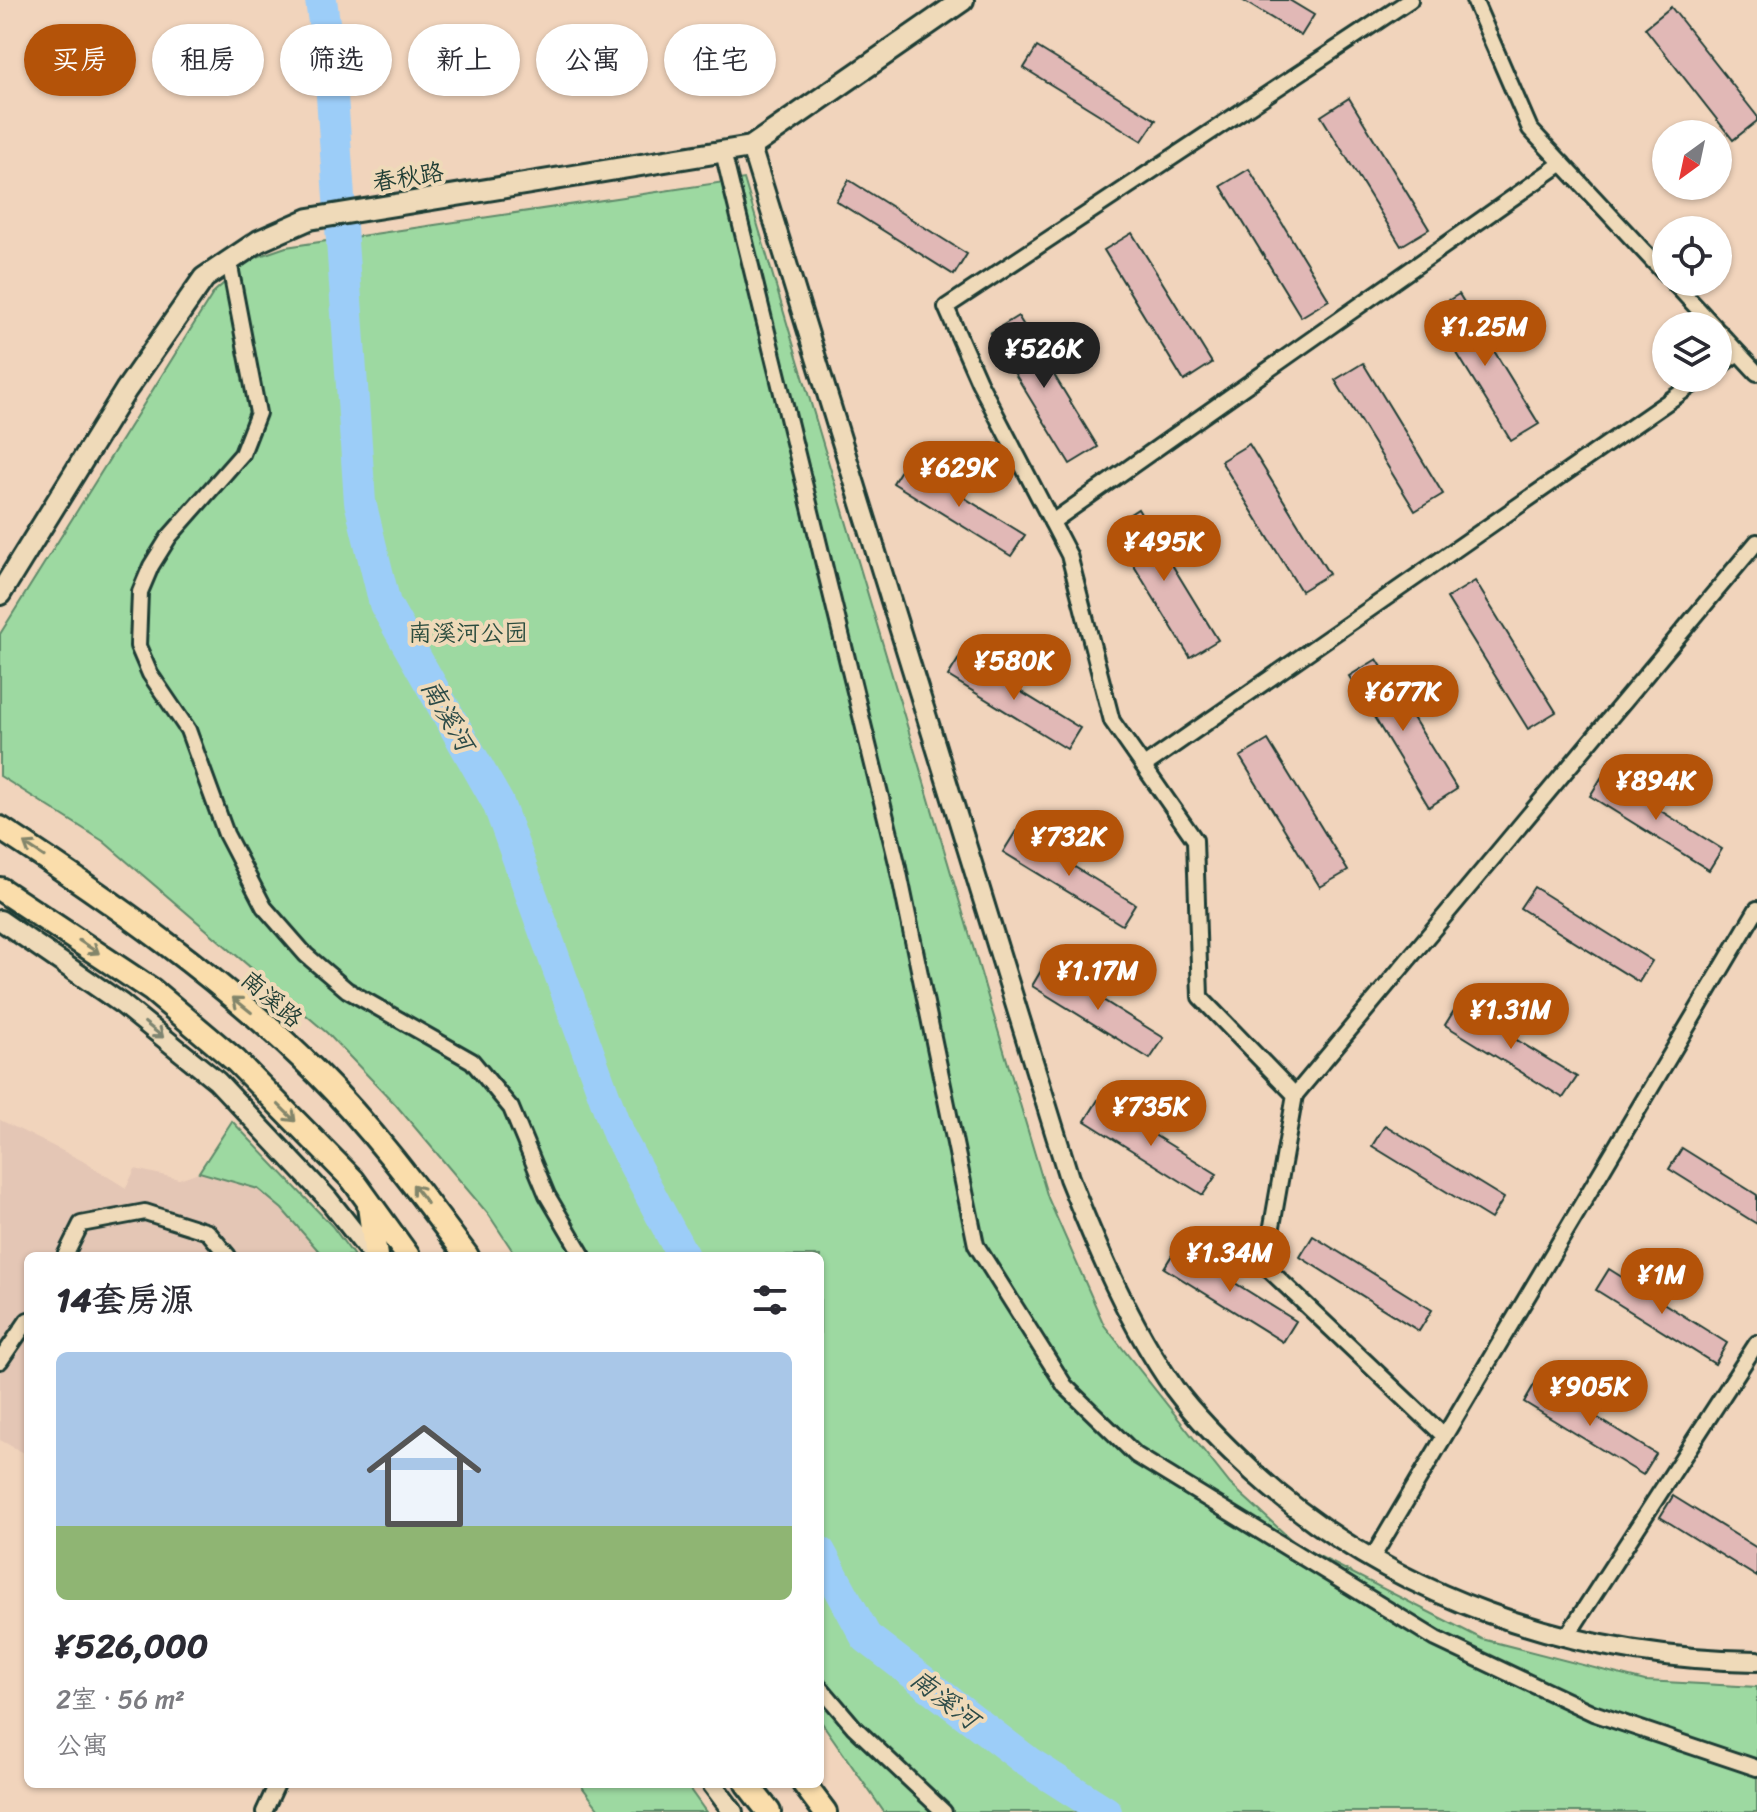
<!DOCTYPE html>
<html lang="zh">
<meta charset="utf-8">
<style>
:root{--surface:#fff;--page:#f2f2f3;--text:#2b2b33;--muted:#7c7c81;--accent:#b45309}
body{margin:0;font-family:Sriracha,"LXGW WenKai TC",sans-serif;background:var(--page);color:var(--text);height:100vh;display:flex;flex-direction:column;font-size:30px;white-space:nowrap}
*{box-sizing:border-box;margin:0}
p{font-size:26px;color:var(--muted)}
.icon{flex:none;width:44px;height:44px;fill:none;stroke:currentColor;stroke-width:2;stroke-linecap:round;stroke-linejoin:round}
.map{position:relative;flex:1;overflow:hidden}
.details{position:absolute;left:24px;top:1252px;width:800px;height:536px;display:flex;flex-direction:column;background:var(--surface);border-radius:12px;box-shadow:0 2px 6px #0004}
.details>*{flex:none}
.banner{position:absolute;left:24px;top:24px;width:800px;height:72px;display:flex;gap:16px}
.needle{width:52px;rotate:213deg}
.controls{position:absolute;left:1652px;top:120px;display:grid;gap:16px}
.controls a{display:grid;place-items:center;width:80px;height:80px;border-radius:50%;background:var(--surface);box-shadow:0 2px 6px #0004;font-size:40px}
.price{position:absolute;translate:-50% -68px;padding:0 18px;border-radius:28px;background:var(--accent);color:#fff;font-size:26px;line-height:52px;filter:drop-shadow(0 2px 4px #0008)}
.price::after{content:'';position:absolute;left:50%;top:48px;width:24px;height:18px;margin-left:-12px;background:inherit;clip-path:polygon(0 0,100% 0,50% 100%)}
.price.on{background:#222;color:#fff}
ul{padding:0;list-style:none}
li{display:grid;align-content:center;gap:16px;height:424px;padding:0 32px}
li span{display:grid;place-items:center;height:248px;border-radius:12px;color:#555}
li>.icon{margin-inline-start:auto}
span .icon{width:144px;height:144px;fill:#fffc;stroke-width:1}
li b{font-size:34px}
h2{display:flex;justify-content:space-between;align-items:center;height:96px;padding:0 32px;font-size:34px}
.pill{padding:0 28px;border-radius:36px;background:var(--surface);box-shadow:0 2px 6px #0004;font-size:28px;line-height:72px}
.pill.on{background:var(--accent);color:#fff}
.map>svg:first-child{display:block}
</style>
<div class="map">
<svg width="1757" height="1812" viewBox="0 0 1757 1812">
<rect width="100%" height="100%" fill="#f1d4bc"/>
<filter id="ink" filterUnits="userSpaceOnUse"><feTurbulence type="fractalNoise" baseFrequency=".0125" numOctaves="2"/><feDisplacementMap in="SourceGraphic" scale="16" xChannelSelector="R" yChannelSelector="G"/><feConvolveMatrix kernelMatrix="1 2 1 2 8 2 1 2 1" color-interpolation-filters="sRGB"/></filter>
<g filter="url(#ink)">
<path fill="#e4c6b5" d="M 0,1120 L 81,1160 L 126,1188 L 135,1169 L 179,1179 L 199,1172 L 258,1189 L 282,1209 L 323,1256 L 28,1256 L 28,1455 L 0,1440 Z"/>
<g fill="#9dd9a1" stroke="#5e8b6a" stroke-width="2">
<path d="M 744,179 L 1048,1198 L 1104,1325 L 1230,1484 L 1297,1545 L 1482,1639 L 1645,1681 L 1757,1687 L 1757,1812 L 884,1812 L 820,1720 L 820,1256 L 516,1256 L 489,1215 L 396,1105 L 327,1033 L 103,841 L 0,776 L 0,634 L 214,292 L 251,259 L 286,247 Z"/>
<path d="M 232,1121 L 332,1226 L 354,1256 L 323,1256 L 282,1209 L 258,1189 L 199,1172 Z"/>
<path d="M 580,1784 L 686,1784 L 706,1812 L 601,1812 Z"/>
</g>
<g fill="none" stroke-linecap="round" stroke-linejoin="round">
<g stroke="#9ccdf8" stroke-width="32">
<path d="M 321,0 L 330,67 L 360,502 L 385,604 L 498,803 L 618,1134 L 683,1256"/>
<path d="M 820,1552 L 866,1637 L 1028,1762 L 1106,1812"/>
</g>
</g>
<g fill="#e1b8b6" stroke="#1f3d34" stroke-width="2">
<path d="M 1242,0 L 1289,0 L 1314,15 L 1301,36 Z"/>
<path d="M 1671,7 L 1757,116 L 1757,121 L 1733,140 L 1645,28 Z"/>
<path d="M 1037,47 L 1156,120 L 1142,141 L 1024,68 Z"/>
<path d="M 1349,98 L 1429,229 L 1401,246 L 1321,116 Z"/>
<path d="M 1249,169 L 1329,300 L 1301,317 L 1221,186 Z"/>
<path d="M 849,180 L 967,254 L 954,275 L 836,201 Z"/>
<path d="M 1132,233 L 1212,363 L 1184,381 L 1104,250 Z"/>
<path d="M 1459,294 L 1539,424 L 1511,441 L 1431,311 Z"/>
<path d="M 1018,316 L 1098,447 L 1070,464 L 990,333 Z"/>
<path d="M 1363,363 L 1443,494 L 1415,511 L 1335,380 Z"/>
<path d="M 1249,444 L 1329,574 L 1301,591 L 1221,461 Z"/>
<path d="M 906,462 L 1025,535 L 1011,556 L 893,483 Z"/>
<path d="M 1138,509 L 1218,640 L 1190,657 L 1110,527 Z"/>
<path d="M 1475,581 L 1556,712 L 1528,729 L 1447,598 Z"/>
<path d="M 961,655 L 1080,728 L 1067,749 L 948,676 Z"/>
<path d="M 1377,659 L 1457,789 L 1429,807 L 1349,676 Z"/>
<path d="M 1268,740 L 1348,871 L 1320,887 L 1240,757 Z"/>
<path d="M 1603,775 L 1722,849 L 1709,870 L 1590,796 Z"/>
<path d="M 1016,831 L 1135,904 L 1122,925 L 1003,852 Z"/>
<path d="M 1534,887 L 1652,961 L 1639,982 L 1520,908 Z"/>
<path d="M 1045,964 L 1164,1038 L 1150,1059 L 1032,986 Z"/>
<path d="M 1458,1004 L 1577,1077 L 1563,1098 L 1445,1025 Z"/>
<path d="M 1098,1100 L 1217,1174 L 1203,1195 L 1085,1121 Z"/>
<path d="M 1385,1125 L 1504,1198 L 1491,1219 L 1372,1146 Z"/>
<path d="M 1682,1148 L 1757,1195 L 1757,1224 L 1669,1169 Z"/>
<path d="M 1313,1236 L 1432,1310 L 1419,1331 L 1300,1257 Z"/>
<path d="M 1177,1247 L 1296,1321 L 1283,1342 L 1164,1268 Z"/>
<path d="M 1609,1269 L 1727,1343 L 1715,1364 L 1596,1290 Z"/>
<path d="M 1537,1380 L 1656,1454 L 1643,1475 L 1524,1402 Z"/>
<path d="M 1673,1496 L 1757,1548 L 1757,1577 L 1660,1517 Z"/>
</g>
<g fill="none" stroke-linecap="round" stroke-linejoin="round">
<g stroke="#1f3d34" stroke-width="20">
<g id="minor">
<path d="M 1410,0 L 946,307 L 979,382 L 1069,555 L 1112,721 L 1195,840 L 1200,997 L 1295,1095 L 1265,1266 L 1444,1436"/>
<path d="M 1474,0 L 1530,129 L 1666,275"/>
<path d="M 723,152 L 897,863 L 976,1245 L 1065,1386 L 1136,1455 L 1436,1639 L 1593,1713 L 1757,1768"/>
<path d="M 229,261 L 258,413 L 242,454 L 169,537 L 151,566 L 140,592 L 138,646 L 150,674 L 188,730 L 226,834 L 264,907 L 306,955 L 347,990 L 472,1061 L 511,1108 L 547,1195 L 583,1256"/>
<path d="M 1673,282 L 1714,326"/>
<path d="M 1718,331 L 1757,373"/>
<path d="M 1718,367 L 1738,353"/>
<path d="M 1052,522 L 1562,163"/>
<path d="M 1144,766 L 1702,378"/>
<path d="M 1295,1095 L 1757,542"/>
<path d="M 65,1256 L 81,1224 L 145,1212 L 208,1232 L 228,1256"/>
<path d="M 0,1361 L 28,1320"/>
<path d="M 1371,1560 L 1757,909"/>
<path d="M 1567,1636 L 1757,1343"/>
<path d="M 820,1687 L 854,1727 L 944,1812"/>
<path d="M 264,1812 L 277,1784"/>
</g>
</g>
<g stroke="#1f3d34" stroke-width="24">
<g id="tertiary">
<path d="M 751,147 L 1069,1178 C 1098,1250 1129,1324 1174,1388 C 1197,1419 1225,1446 1253,1472 C 1390,1597 1573,1659 1757,1661"/>
<path d="M 0,920 L 122,1004 L 217,1081 L 328,1199 L 373,1256"/>
<path d="M 712,1784 L 733,1812"/>
</g>
</g>
<g stroke="#1f3d34" stroke-width="26">
<path id="secondary" d="M 0,594 L 126,390 L 204,278 L 259,241 L 309,219 L 751,147 L 963,0"/>
</g>
<g stroke="#1f3d34" stroke-width="28">
<g id="primary">
<path d="M 0,828 C 110,900 223,979 317,1073 C 373,1129 420,1193 467,1256"/>
<path d="M 0,889 L 152,990 L 236,1061 L 353,1180 L 408,1256"/>
<path d="M 369,1206 L 376,1256"/>
<path d="M 747,1784 L 769,1812"/>
<path d="M 804,1784 L 825,1812"/>
</g>
</g>
<use href="#minor" stroke="#efdab9" stroke-width="14"/>
<use href="#tertiary" stroke="#efdab9" stroke-width="18"/>
<use href="#secondary" stroke="#efdab9" stroke-width="20"/>
<use href="#primary" stroke="#faddab" stroke-width="22"/>
</g>
<defs><path id="oneway-shaft" d="M-6 0H5M1.5-3L5.5 0L1.5 3" fill="none" stroke-width="1.6" stroke-linecap="round" stroke-linejoin="round" transform="scale(2)"/></defs>
<g stroke="#82856a">
<use href="#oneway-shaft" transform="translate(34 850) rotate(-147)"/>
<use href="#oneway-shaft" transform="translate(89 947) rotate(33)"/>
<use href="#oneway-shaft" transform="translate(242 1005) rotate(-141)"/>
<use href="#oneway-shaft" transform="translate(287 1113) rotate(45)"/>
<use href="#oneway-shaft" transform="translate(420 1194) rotate(-127)"/>
</g>
<use stroke="#7d8470" href="#oneway-shaft" transform="translate(154 1030) rotate(39)"/>
</g>
<g text-anchor="middle" dominant-baseline="central" stroke-width="8" stroke-linejoin="round" paint-order="stroke">
<g font-size="24" fill="#1f3d34" stroke="#efdab9">
<text transform="translate(408 177) rotate(-9)">春秋路</text>
<text transform="translate(272 999) rotate(41)">南溪路</text>
</g>
<g font-size="24" fill="#2c4d3f" stroke="#efdab9">
<text x="468" y="633">南溪河公园</text>
</g>
<g font-size="26" font-style="italic" fill="#2c4b48" stroke="#efdab9">
<text transform="translate(448 715) rotate(60)">南溪河</text>
<text transform="translate(945 1699) rotate(38)">南溪河</text>
</g>
</g>
</svg>
<div class="controls">
<a><svg class="needle" viewBox="-14 -14 28 28"><path d="M0-13l5 13h-10z" fill="#e53935"/><path d="M0 13l5-13h-10z" fill="#7c7c81"/></svg></a>
<a><svg class="icon" aria-label="locate" viewBox="0 0 24 24"><circle cx="12" cy="12" r="6"/><path d="M12 2v4M12 18v4M2 12h4M18 12h4"/></svg></a>
<a><svg class="icon" aria-label="layers" viewBox="0 0 24 24"><path d="M12 4l9 5-9 5-9-5zM3 14l9 5 9-5"/></svg></a>
</div>
<b class="price" style="left:1485px;top:368px">¥1.25M</b>
<b class="price on" style="left:1044px;top:390px">¥526K</b>
<b class="price" style="left:959px;top:509px">¥629K</b>
<b class="price" style="left:1164px;top:583px">¥495K</b>
<b class="price" style="left:1014px;top:702px">¥580K</b>
<b class="price" style="left:1403px;top:733px">¥677K</b>
<b class="price" style="left:1656px;top:822px">¥894K</b>
<b class="price" style="left:1069px;top:878px">¥732K</b>
<b class="price" style="left:1098px;top:1012px">¥1.17M</b>
<b class="price" style="left:1511px;top:1051px">¥1.31M</b>
<b class="price" style="left:1151px;top:1148px">¥735K</b>
<b class="price" style="left:1230px;top:1294px">¥1.34M</b>
<b class="price" style="left:1662px;top:1316px">¥1M</b>
<b class="price" style="left:1590px;top:1428px">¥905K</b>
<div class="banner">
<a class="pill on">买房</a>
<a class="pill">租房</a>
<a class="pill">筛选</a>
<a class="pill">新上</a>
<a class="pill">公寓</a>
<a class="pill">住宅</a>
</div>
<section class="details">
<h2>14套房源<svg class="icon" aria-label="filters" viewBox="0 0 24 24"><path d="M4 7h16M4 17h16"/><circle cx="9" cy="7" r="2"/><circle cx="15" cy="17" r="2"/></svg></h2>
<ul>
<li><span style="background:linear-gradient(#a9c7e8 70%,#8fb573 0)"><svg class="icon" aria-label="home" viewBox="0 0 24 24"><path d="M3 11l9-7 9 7M6 9v11h12V9"/></svg></span><div><b>¥526,000</b><p>2室 · 56 m²</p><p>公寓</p></div></li>
</ul>
</section>
</div>
